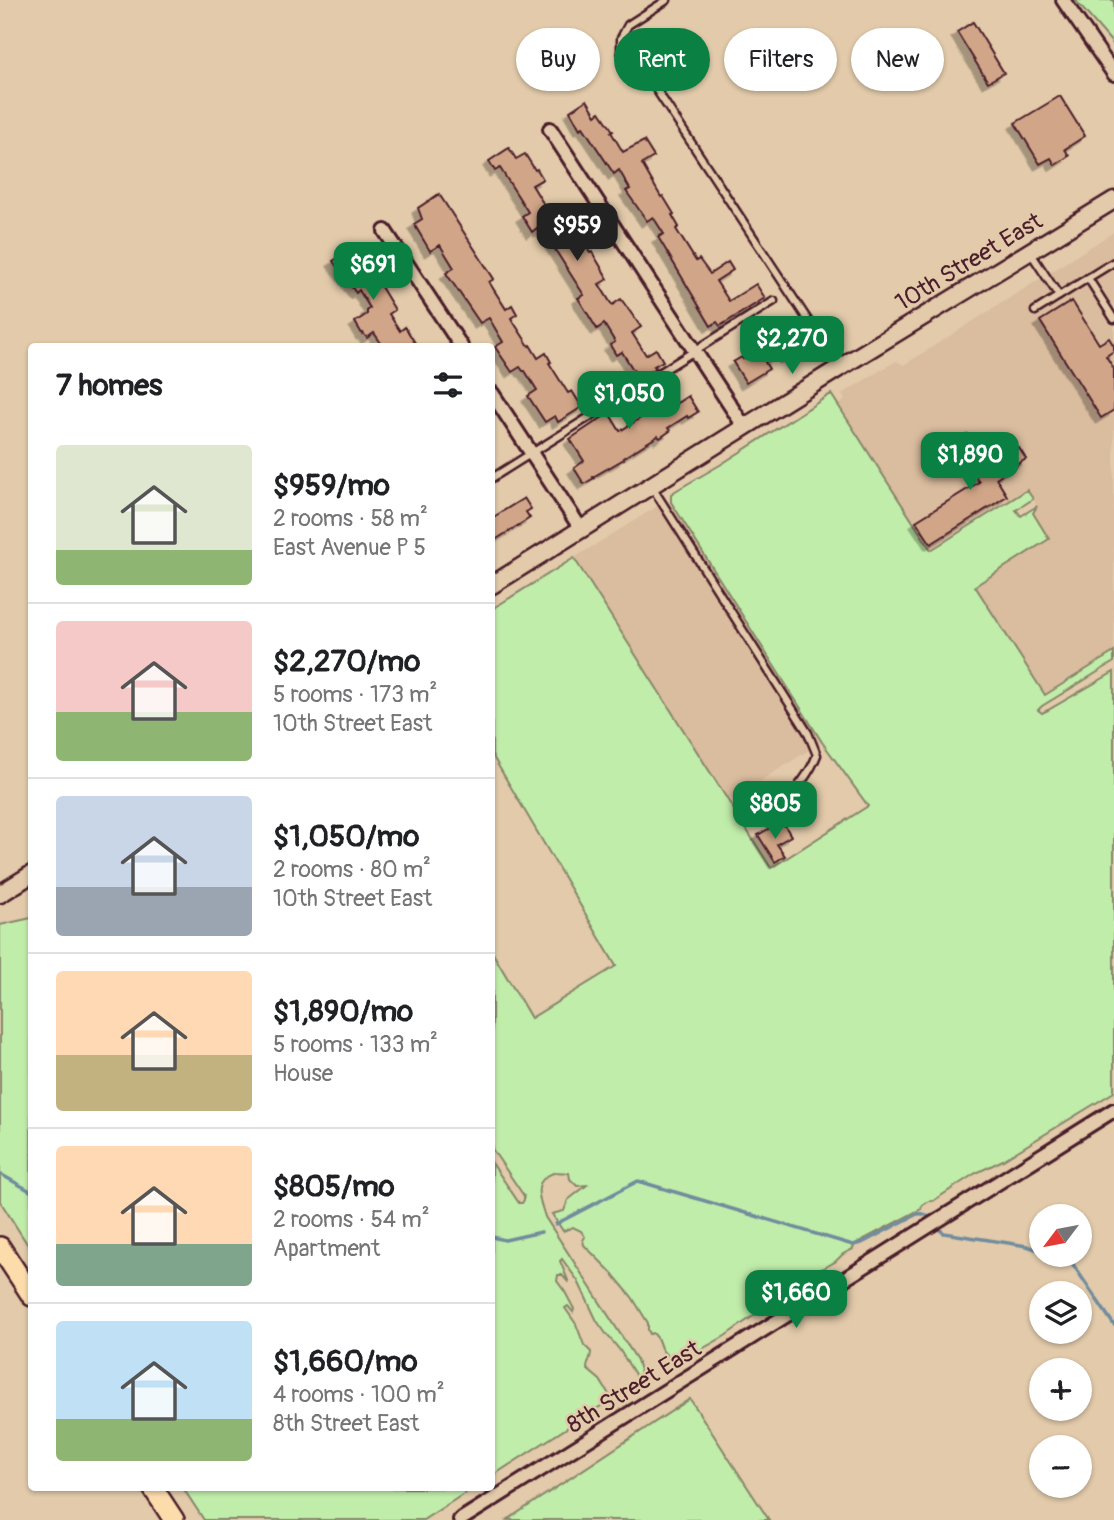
<!DOCTYPE html>
<meta charset="utf-8">
<style>
:root{--surface:#fff;--page:#f6f6f6;--text:#202124;--muted:#757577;--line:#e0e0e0;--accent:#0b8043}
body{margin:0;font-family:Pangolin,sans-serif;background:var(--page);color:var(--text);height:100vh;display:flex;flex-direction:column;font-size:26px;white-space:nowrap}
*{box-sizing:border-box;margin:0}
p{font-size:23px;color:var(--muted)}
.icon{flex:none;width:38px;height:38px;fill:none;stroke:currentColor;stroke-width:2;stroke-linecap:round;stroke-linejoin:round}
.map{position:relative;flex:1;overflow:hidden}
.details{position:absolute;left:28px;top:343px;width:467px;height:1148px;display:flex;flex-direction:column;background:var(--surface);border-radius:7px;box-shadow:0 2px 5px #0004}
.details>*{flex:none}
.banner{position:absolute;left:516px;top:28px;width:492px;height:63px;display:flex;gap:14px}
.needle{width:46px;rotate:238deg}
.controls{position:absolute;left:1029px;top:1204px;display:grid;gap:14px}
.controls a{display:grid;place-items:center;width:63px;height:63px;border-radius:50%;background:var(--surface);box-shadow:0 2px 5px #0004;font-size:35px}
.price{position:absolute;translate:-50% -60px;padding:0 16px;border-radius:14px;background:var(--accent);color:#fff;font-size:23px;line-height:46px;filter:drop-shadow(0 2px 4px #0008)}
.price::after{content:'';position:absolute;left:50%;top:42px;width:21px;height:16px;margin-left:-10px;background:inherit;clip-path:polygon(0 0,100% 0,50% 100%)}
.price.on{background:#222;color:#fff}
ul{padding:0;list-style:none}
li{display:flex;align-items:center;gap:21px;height:175px;padding:0 28px}
li+li{border-top:2px solid var(--line)}
li span{display:grid;place-items:center;flex:none;width:196px;height:140px;border-radius:7px;color:#555}
li>.icon{margin-inline-start:auto}
span .icon{width:84px;height:84px;fill:#fffc;stroke-width:1}
li b{font-size:30px}
h2{display:flex;justify-content:space-between;align-items:center;height:84px;padding:0 28px;font-size:30px}
.tag{padding:0 24px;border-radius:32px;background:var(--surface);box-shadow:0 2px 5px #0004;font-size:24px;line-height:63px}
.tag.on{background:var(--accent);color:#fff}
.map>svg:first-child{display:block}
</style>
<div class="map">
<svg width="1114" height="1520" viewBox="0 0 1114 1520">
<defs>
<filter id="shadow"><feDropShadow dx="-5.5" dy="5.5" stdDeviation="0" flood-color="#0004"/></filter>
</defs>
<rect width="100%" height="100%" fill="#e2caaa"/>
<filter id="ink" filterUnits="userSpaceOnUse"><feTurbulence type="fractalNoise" baseFrequency=".0143" numOctaves="2"/><feDisplacementMap in="SourceGraphic" scale="14" xChannelSelector="R" yChannelSelector="G"/><feConvolveMatrix kernelMatrix="1 2 1 2 8 2 1 2 1" color-interpolation-filters="sRGB"/></filter>
<g filter="url(#ink)">
<g fill="#dabc9e">
<path d="M 1114,232 L 1114,652 L 1045,695 L 975,586 L 1049,539 L 1033,513 L 1037,506 L 1028,490 L 931,550 L 839,405 L 845,400 L 842,394 L 896,361 L 904,365 Z"/>
<path d="M 671,502 L 822,742 L 728,801 L 574,558 L 658,506 Z"/>
</g>
<g fill="#c1edaa" stroke="#86866a" stroke-width="2">
<path d="M 1075,0 L 1114,0 L 1114,45 Z"/>
<path d="M 831,394 L 931,550 L 1027,490 L 1033,499 L 1016,510 L 1021,516 L 1037,506 L 1033,513 L 1049,539 L 975,586 L 1045,695 L 1114,652 L 1114,662 L 1042,706 L 1038,710 L 1042,713 L 1048,710 L 1114,672 L 1114,1092 L 1003,1160 L 974,1174 L 933,1201 C 927,1201 923,1202 921,1209 L 855,1244 L 853,1249 L 843,1254 L 835,1262 L 815,1272 L 725,1336 L 677,1363 C 671,1359 664,1354 661,1348 C 658,1341 659,1338 653,1333 L 650,1334 L 648,1330 L 648,1323 L 632,1297 L 611,1272 L 584,1245 L 583,1240 L 585,1237 L 581,1231 L 573,1227 L 563,1231 L 552,1214 L 564,1211 L 568,1200 L 587,1185 L 577,1186 L 570,1179 L 569,1173 C 560,1172 555,1171 547,1176 C 532,1185 541,1203 545,1217 L 637,1360 L 642,1378 L 640,1380 L 638,1379 L 619,1349 L 607,1335 L 597,1321 L 578,1281 L 562,1259 L 560,1261 L 569,1283 L 562,1275 L 558,1275 L 557,1281 L 565,1292 L 574,1309 L 573,1312 L 568,1306 L 565,1308 L 576,1324 L 584,1345 L 591,1352 C 591,1359 587,1362 587,1369 L 600,1380 L 610,1396 L 607,1402 L 492,1476 L 492,1163 L 519,1203 L 522,1203 L 524,1200 L 524,1196 L 492,1149 L 492,952 L 531,1018 L 616,966 L 492,755 L 492,609 L 574,558 L 771,868 L 868,806 L 822,742 L 671,502 L 671,494 L 677,490 L 720,465 Z"/>
<path d="M 31,918 L 32,918 L 31,1250 L 0,1201 L 0,925 Z"/>
<path d="M 690,1399 L 769,1520 L 507,1520 Z"/>
<path d="M 183,1488 L 473,1488 L 423,1520 L 204,1520 Z"/>
</g>
<g fill="none" stroke-linecap="round" stroke-linejoin="round">
<g stroke="#708c9e" stroke-width="3.5">
<path d="M 2,1175 L 32,1192"/>
<path d="M 556,1224 L 638,1181 L 853,1245 L 862,1243 L 917,1214 C 923,1213 928,1214 931,1220"/>
<path d="M 936,1227 L 944,1233 L 1027,1246 L 1041,1251"/>
<path d="M 492,1237 L 505,1240 L 541,1232"/>
<path d="M 1052,1255 L 1072,1263 L 1114,1325"/>
</g>
</g>
<g fill="#d1a688" stroke="#4a1f2b" stroke-width="2" filter="url(#shadow)">
<path d="M 973,22 L 1004,73 L 988,82 L 957,32 Z"/>
<path d="M 1060,96 L 1085,136 L 1065,149 L 1069,156 L 1055,165 L 1051,158 L 1040,164 L 1015,123 Z"/>
<path d="M 587,100 L 596,115 L 600,112 L 613,131 L 611,132 L 623,152 L 644,141 L 654,157 L 642,164 L 661,197 L 663,196 L 674,214 L 672,215 L 679,227 L 676,229 L 696,261 L 699,259 L 710,274 L 728,262 L 733,270 L 716,281 L 729,301 L 756,284 L 765,298 L 720,326 L 717,322 L 711,326 L 658,237 L 664,234 L 653,217 L 647,221 L 626,191 L 630,189 L 619,170 L 614,174 L 583,127 L 580,129 L 570,111 Z"/>
<path d="M 509,148 L 516,159 L 525,154 L 535,170 L 537,169 L 543,179 L 532,185 L 543,203 L 550,213 L 561,206 L 590,253 L 592,252 L 608,279 L 599,284 L 612,305 L 621,299 L 641,327 L 632,333 L 646,355 L 656,349 L 663,361 L 654,366 L 656,368 L 639,379 L 622,352 L 616,355 L 610,345 L 615,342 L 604,324 L 597,329 L 578,298 L 584,295 L 573,278 L 542,229 L 539,231 L 537,228 L 532,232 L 522,216 L 528,212 L 500,168 L 495,171 L 489,161 Z"/>
<path d="M 439,194 L 494,279 L 489,282 L 506,309 L 512,305 L 517,314 L 511,318 L 529,346 L 530,345 L 538,358 L 546,353 L 551,362 L 549,363 L 568,393 L 572,391 L 582,407 L 558,422 L 555,416 L 545,422 L 528,396 L 537,390 L 525,371 L 523,371 L 520,367 L 512,372 L 495,347 L 503,342 L 489,318 L 480,323 L 446,273 L 454,268 L 440,245 L 430,251 L 414,224 L 422,219 L 418,208 Z"/>
<path d="M 354,248 L 364,263 L 366,262 L 395,310 L 389,314 L 400,331 L 405,327 L 417,346 L 383,346 L 374,333 L 367,338 L 363,333 L 362,334 L 355,322 L 367,314 L 367,310 L 370,308 L 359,290 L 356,293 L 333,261 Z"/>
<path d="M 1072,301 L 1099,344 L 1109,338 L 1114,346 L 1114,351 L 1106,356 L 1114,369 L 1114,410 L 1101,418 L 1040,321 Z"/>
<path d="M 790,330 L 801,348 L 785,358 L 782,352 L 765,362 L 769,369 L 746,383 L 733,362 L 742,357 L 743,359 L 767,344 L 766,341 L 775,335 L 776,338 Z"/>
<path d="M 662,378 L 677,403 L 688,396 L 698,412 L 688,418 L 687,416 L 668,428 L 670,431 L 660,438 L 658,436 L 623,458 L 624,459 L 593,477 L 594,478 L 584,484 L 574,468 L 584,461 L 570,439 L 609,413 L 620,431 L 648,413 L 638,397 L 646,391 L 645,389 Z"/>
<path d="M 968,434 L 989,467 L 1019,448 L 1026,459 L 996,478 L 1007,496 L 931,544 L 916,521 L 979,482 L 954,442 Z"/>
<path d="M 524,498 L 531,509 L 526,512 L 530,518 L 492,542 L 492,518 Z"/>
<path d="M 784,824 L 791,836 L 777,844 L 785,856 L 775,862 L 758,835 L 775,825 L 777,828 Z"/>
</g>
<g fill="none" stroke-linecap="round" stroke-linejoin="round">
<g stroke="#4a1f2b" stroke-width="11">
<g id="lane">
<path d="M 667,0 L 628,25 L 621,38 L 621,52 L 629,63 L 648,77 L 838,366"/>
<path d="M 1030,252 L 1059,296 L 1088,278 L 1114,319"/>
<path d="M 1088,278 L 1114,262"/>
<path d="M 1035,311 L 1059,296"/>
<path d="M 492,478 L 774,301"/>
<path d="M 652,487 L 808,733 L 817,755 C 809,776 793,794 777,810"/>
</g>
</g>
<g stroke="#4a1f2b" stroke-width="18">
<g id="street">
<path d="M 1063,0 L 1114,74"/>
<path d="M 550,129 L 745,428"/>
<path d="M 385,231 L 461,346"/>
<path d="M 492,393 L 581,529"/>
<path d="M 460,1520 L 1114,1110"/>
</g>
</g>
<g stroke="#4a1f2b" stroke-width="21">
<g id="secondary">
<path d="M 492,585 L 839,368 L 1114,200"/>
<path d="M 0,894 L 32,874"/>
</g>
</g>
<g stroke="#4a1f2b" stroke-width="24">
<g id="primary">
<path d="M 0,1247 L 32,1296"/>
<path d="M 153,1488 L 174,1520"/>
</g>
</g>
<use href="#lane" stroke="#e2caaa" stroke-width="6"/>
<use href="#street" stroke="#e2caaa" stroke-width="12"/>
<use href="#secondary" stroke="#e2caaa" stroke-width="16"/>
<use href="#primary" stroke="#fddcac" stroke-width="19"/>
</g>
</g>
<g text-anchor="middle" dominant-baseline="central" stroke-width="5" stroke-linejoin="round" paint-order="stroke">
<g font-size="24" fill="#4a1f2b" stroke="#e2caaa">
<text transform="translate(969 262) rotate(-31)">10th Street East</text>
<text transform="translate(634 1387) rotate(-32)">8th Street East</text>
</g>
</g>
</svg>
<div class="controls">
<a><svg class="needle" viewBox="-14 -14 28 28"><path d="M0-13l5 13h-10z" fill="#e53935"/><path d="M0 13l5-13h-10z" fill="#757577"/></svg></a>
<a><svg class="icon" aria-label="layers" viewBox="0 0 24 24"><path d="M12 4l9 5-9 5-9-5zM3 14l9 5 9-5"/></svg></a>
<a>+</a>
<a>−</a>
</div>
<b class="price on" style="left:577px;top:263px">$959</b>
<b class="price" style="left:373px;top:302px">$691</b>
<b class="price" style="left:792px;top:376px">$2,270</b>
<b class="price" style="left:629px;top:431px">$1,050</b>
<b class="price" style="left:970px;top:492px">$1,890</b>
<b class="price" style="left:775px;top:841px">$805</b>
<b class="price" style="left:796px;top:1330px">$1,660</b>
<div class="banner">
<a class="tag">Buy</a>
<a class="tag on">Rent</a>
<a class="tag">Filters</a>
<a class="tag">New</a>
</div>
<section class="details">
<h2>7 homes<svg class="icon" aria-label="filters" viewBox="0 0 24 24"><path d="M4 7h16M4 17h16"/><circle cx="9" cy="7" r="2"/><circle cx="15" cy="17" r="2"/></svg></h2>
<ul>
<li><span style="background:linear-gradient(#dfe7d0 75%,#8fb573 0)"><svg class="icon" aria-label="home" viewBox="0 0 24 24"><path d="M3 11l9-7 9 7M6 9v11h12V9"/></svg></span><div><b>$959/mo</b><p>2 rooms · 58 m²</p><p>East Avenue P 5</p></div></li>
<li><span style="background:linear-gradient(#f6c9c9 65%,#8fb573 0)"><svg class="icon" aria-label="home" viewBox="0 0 24 24"><path d="M3 11l9-7 9 7M6 9v11h12V9"/></svg></span><div><b>$2,270/mo</b><p>5 rooms · 173 m²</p><p>10th Street East</p></div></li>
<li><span style="background:linear-gradient(#c9d6e8 65%,#9aa5b1 0)"><svg class="icon" aria-label="home" viewBox="0 0 24 24"><path d="M3 11l9-7 9 7M6 9v11h12V9"/></svg></span><div><b>$1,050/mo</b><p>2 rooms · 80 m²</p><p>10th Street East</p></div></li>
<li><span style="background:linear-gradient(#ffd9b3 60%,#c2b280 0)"><svg class="icon" aria-label="home" viewBox="0 0 24 24"><path d="M3 11l9-7 9 7M6 9v11h12V9"/></svg></span><div><b>$1,890/mo</b><p>5 rooms · 133 m²</p><p>House</p></div></li>
<li><span style="background:linear-gradient(#ffd9b3 70%,#7fa58c 0)"><svg class="icon" aria-label="home" viewBox="0 0 24 24"><path d="M3 11l9-7 9 7M6 9v11h12V9"/></svg></span><div><b>$805/mo</b><p>2 rooms · 54 m²</p><p>Apartment</p></div></li>
<li><span style="background:linear-gradient(#bfe0f5 70%,#8fb573 0)"><svg class="icon" aria-label="home" viewBox="0 0 24 24"><path d="M3 11l9-7 9 7M6 9v11h12V9"/></svg></span><div><b>$1,660/mo</b><p>4 rooms · 100 m²</p><p>8th Street East</p></div></li>
</ul>
</section>
</div>
